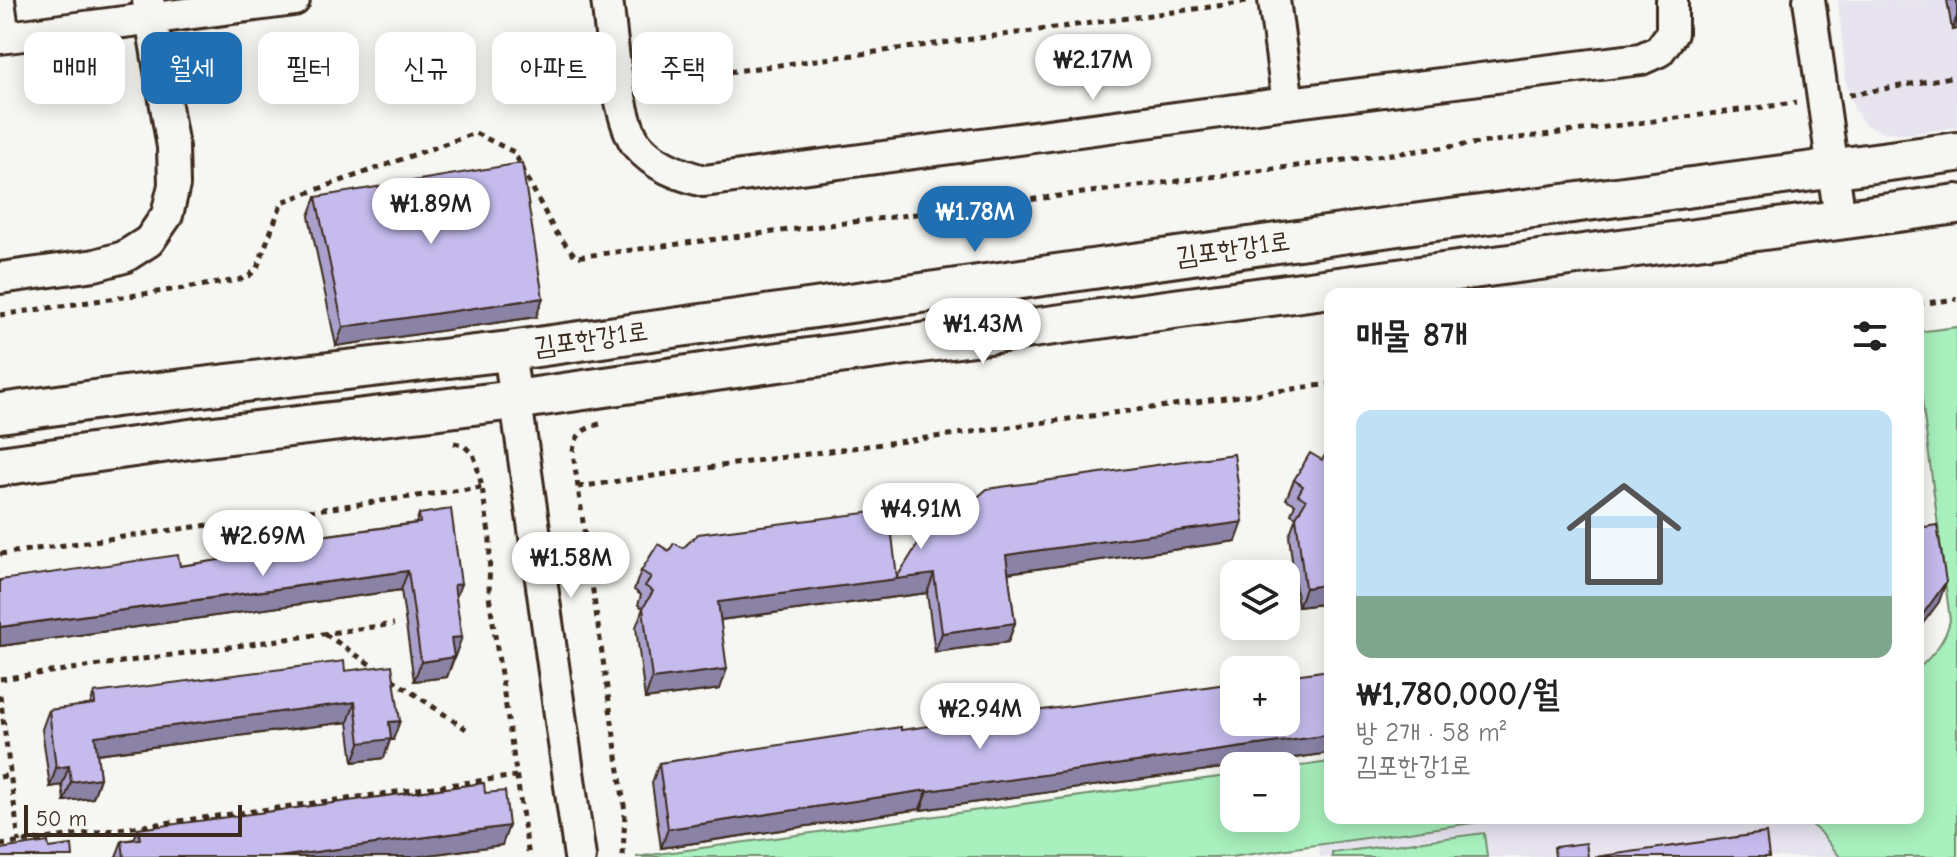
<!DOCTYPE html>
<html lang="ko">
<meta charset="utf-8">
<style>
:root{--surface:#fff;--page:#f2f2f2;--text:#222;--muted:#767676;--accent:#1f6fb2}
body{margin:0;font-family:"Comic Neue","Poor Story",sans-serif;background:var(--page);color:var(--text);height:100vh;display:flex;flex-direction:column;font-size:30px;white-space:nowrap}
*{box-sizing:border-box;margin:0}
p{font-size:26px;color:var(--muted)}
.icon{flex:none;width:44px;height:44px;fill:none;stroke:currentColor;stroke-width:2;stroke-linecap:round;stroke-linejoin:round}
.map{position:relative;flex:1;overflow:hidden}
.sheet{position:absolute;left:1324px;top:288px;width:600px;height:536px;display:flex;flex-direction:column;background:var(--surface);border-radius:16px;box-shadow:0 4px 20px #0003}
.sheet>*{flex:none}
.banner{position:absolute;left:24px;top:32px;width:760px;height:72px;display:flex;gap:16px}
.tools{position:absolute;left:1220px;top:560px;display:grid;gap:16px}
.tools a{display:grid;place-items:center;width:80px;height:80px;border-radius:16px;background:var(--surface);box-shadow:0 4px 20px #0003;font-size:40px}
.scale{position:absolute;left:24px;bottom:20px;width:218px;box-sizing:border-box;padding-left:8px;border:4px solid #3b2a1e;border-top:0;font-size:22px;line-height:28px;white-space:nowrap;color:#3b2a1e;-webkit-text-stroke:6px #f6f6f2;paint-order:stroke}
.price{position:absolute;translate:-50% -68px;padding:0 18px;border-radius:28px;background:#fff;color:#222;font-size:26px;line-height:52px;filter:drop-shadow(0 2px 4px #0008)}
.price::after{content:'';position:absolute;left:50%;top:48px;width:24px;height:18px;margin-left:-12px;background:inherit;clip-path:polygon(0 0,100% 0,50% 100%)}
.price.on{background:var(--accent);color:#fff}
ul{padding:0;list-style:none}
li{display:grid;align-content:center;gap:16px;height:424px;padding:0 32px}
li span{display:grid;place-items:center;height:248px;border-radius:16px;color:#555}
li>.icon{margin-inline-start:auto}
span .icon{width:144px;height:144px;fill:#fffc;stroke-width:1}
li b{font-size:34px}
h2{display:flex;justify-content:space-between;align-items:center;height:96px;padding:0 32px;font-size:34px}
.tag{padding:0 28px;border-radius:16px;background:var(--surface);box-shadow:0 4px 20px #0003;font-size:28px;line-height:72px}
.tag.on{background:var(--accent);color:#fff}
.map>svg:first-child{display:block}
</style>
<div class="map">
<svg width="1957" height="857" viewBox="0 0 1957 857">
<rect width="100%" height="100%" fill="#f6f6f2"/>
<filter id="ink" filterUnits="userSpaceOnUse"><feTurbulence type="fractalNoise" baseFrequency=".0125" numOctaves="2"/><feDisplacementMap in="SourceGraphic" scale="16" xChannelSelector="R" yChannelSelector="G"/><feConvolveMatrix kernelMatrix="1 2 1 2 8 2 1 2 1" color-interpolation-filters="sRGB"/></filter>
<g filter="url(#ink)">
<g fill="#e7e4f0">
<path d="M 1838,0 L 1957,0 L 1957,127 L 1909,134 L 1882,132 L 1864,124 L 1854,108 L 1846,81 Z"/>
<path d="M 1508,818 L 1803,818 L 1822,834 L 1840,857 L 1320,857 L 1318,845 Z"/>
</g>
<g fill="#a8f0bd" stroke="#728d6e" stroke-width="2">
<path d="M 1957,327 L 1957,857 L 1840,857 L 1822,834 L 1803,818 L 1918,818 L 1918,669 C 1933,655 1946,640 1950,620 L 1918,369 L 1918,332 Z"/>
<path d="M 1330,762 L 1330,818 L 1508,818 L 1231,857 L 636,857 L 1234,775 L 1234,818 L 1286,818 L 1286,768 Z"/>
<path d="M 1484,833 L 1487,857 L 1332,857 L 1332,853 Z"/>
</g>
<g fill="none" stroke-linecap="round" stroke-linejoin="round">
<g stroke="#3b2a1e" stroke-width="22">
<path id="service" d="M 6,0 L 11,36"/>
</g>
<g stroke="#3b2a1e" stroke-width="36">
<g id="minor">
<path d="M 607,0 C 612,35 617,121 638,146 C 655,166 680,175 704,181 L 1288,103 L 1641,59 L 1659,51 L 1672,33 L 1672,0"/>
<path d="M 1274,0 L 1288,103"/>
<path d="M 1809,0 L 1840,219"/>
<path d="M 0,38 L 294,0"/>
<path d="M 0,278 L 95,265 L 124,257 L 149,241 L 167,215 L 174,185 L 173,147 L 148,0"/>
<path d="M 509,351 L 580,857"/>
</g>
</g>
<g stroke="#3b2a1e" stroke-width="44">
<g id="tertiary">
<path d="M 0,413 L 116,397 L 509,351 L 1405,225 L 1957,152"/>
<path d="M 0,466 L 197,438 L 515,400 L 764,364 L 1957,204"/>
</g>
</g>
<g stroke="#3b2a1e" stroke-width="5" stroke-dasharray="6 6" stroke-linecap="butt">
<path d="M 646,83 L 1247,2"/>
<path d="M 1849,95 L 1957,76"/>
<path d="M 1918,304 L 1957,299"/>
<path d="M 0,315 L 239,280 L 249,276 L 257,268 L 282,202 L 475,133 L 514,152 L 554,230 L 576,257 L 1796,103"/>
<path d="M 600,424 C 584,428 574,435 573,453 L 625,812 L 623,857"/>
<path d="M 454,443 L 463,445 L 473,454 L 476,462 L 482,487 L 490,540 L 489,596 L 529,857"/>
<path d="M 578,487 L 755,461 L 1330,384"/>
<path d="M 0,554 L 482,487"/>
<path d="M 325,634 L 380,671"/>
<path d="M 0,679 L 394,624"/>
<path d="M 392,679 L 466,729"/>
<path d="M 0,695 L 19,842"/>
<path d="M 0,777 L 11,775"/>
<path d="M 0,845 L 516,776"/>
</g>
<use href="#service" stroke="#f6f6f2" stroke-width="16"/>
<use href="#minor" stroke="#f6f6f2" stroke-width="30"/>
<use href="#tertiary" stroke="#f6f6f2" stroke-width="38"/>
</g>
<g fill="#a9a1cc" stroke="#3b2a1e" stroke-width="2">
<path d="M 1947,0 L 1957,0 L 1957,29 L 1952,30 Z"/>
<path d="M 316,197 L 536,317 L 336,346 L 309,216 Z"/>
<path d="M 1322,460 L 1330,603 L 1298,607 L 1289,536 L 1296,517 L 1291,514 L 1295,504 L 1286,499 L 1294,480 Z"/>
<path d="M 972,502 L 1236,541 L 1008,573 L 1015,623 L 1008,642 L 935,652 L 927,593 L 721,620 L 720,689 L 645,699 L 636,627 L 643,608 L 638,605 L 641,595 L 634,590 L 641,571 L 669,551 L 683,548 L 897,577 L 958,505 Z"/>
<path d="M 419,514 L 456,597 L 455,656 L 447,677 L 414,681 L 401,590 L 0,646 L 0,580 L 180,566 L 234,558 L 238,547 L 416,523 Z"/>
<path d="M 345,671 L 393,740 L 390,740 L 384,758 L 353,762 L 348,722 L 97,754 L 100,778 L 93,798 L 64,801 L 62,785 L 50,787 L 42,729 L 49,710 L 90,705 L 94,693 Z"/>
<path d="M 901,730 L 1330,753 L 921,810 L 920,809 L 661,848 L 652,783 L 659,763 Z"/>
<path d="M 485,793 L 502,845 L 414,857 L 116,857 L 122,841 L 134,839 L 138,829 Z"/>
</g>
<g fill="#8a83a6" stroke="#3b2a1e" stroke-width="2">
<path d="M 1957,16 L 1957,29 L 1952,30 Z"/>
<path d="M 543,298 L 536,317 L 336,346 L 343,327 Z"/>
<path d="M 1243,522 L 1236,541 L 999,574 L 1006,555 Z"/>
<path d="M 408,571 L 401,590 L 0,646 L 0,627 Z"/>
<path d="M 934,574 L 927,593 L 711,621 L 718,602 Z"/>
<path d="M 1946,582 L 1939,602 L 1918,630 L 1918,621 Z"/>
<path d="M 461,584 L 454,603 L 454,585 Z"/>
<path d="M 1330,584 L 1330,603 L 1298,607 L 1305,588 Z"/>
<path d="M 1015,623 L 1008,642 L 935,652 L 942,633 Z"/>
<path d="M 462,637 L 455,656 L 444,658 L 451,638 Z"/>
<path d="M 454,657 L 447,677 L 414,681 L 421,662 Z"/>
<path d="M 727,669 L 720,689 L 645,699 L 652,679 Z"/>
<path d="M 355,702 L 348,722 L 88,755 L 95,736 Z"/>
<path d="M 400,721 L 393,740 L 390,740 L 384,758 L 353,762 L 360,743 L 389,722 Z"/>
<path d="M 1330,735 L 1330,753 L 921,810 L 928,791 Z"/>
<path d="M 69,766 L 62,785 L 50,787 L 56,768 Z"/>
<path d="M 100,778 L 93,798 L 64,801 L 71,782 Z"/>
<path d="M 927,790 L 920,809 L 661,848 L 668,829 Z"/>
<path d="M 509,826 L 502,845 L 414,857 L 278,857 Z"/>
</g>
<g fill="#c5bbed" stroke="#3b2a1e" stroke-width="2">
<path d="M 522,163 L 543,298 L 343,327 L 316,197 Z"/>
<path d="M 1327,452 L 1330,454 L 1330,584 L 1305,588 L 1296,517 L 1306,500 L 1298,495 L 1303,486 L 1294,480 L 1310,453 L 1322,460 Z"/>
<path d="M 1234,454 L 1243,522 L 1006,555 L 1015,623 L 942,633 L 934,574 L 718,602 L 727,669 L 652,679 L 643,608 L 653,591 L 645,586 L 651,577 L 641,571 L 658,544 L 669,551 L 674,543 L 683,548 L 698,534 L 889,510 L 897,577 L 947,498 L 958,505 L 963,497 L 972,502 L 987,489 Z"/>
<path d="M 451,509 L 461,584 L 454,585 L 462,637 L 451,638 L 454,657 L 421,662 L 408,571 L 0,627 L 0,580 L 178,555 L 180,566 L 239,557 L 238,547 L 420,523 L 419,514 Z"/>
<path d="M 1937,525 L 1946,582 L 1918,621 L 1918,528 Z"/>
<path d="M 344,661 L 345,671 L 392,665 L 400,721 L 389,722 L 391,739 L 360,743 L 355,702 L 95,736 L 100,778 L 71,782 L 69,766 L 56,768 L 49,710 L 95,704 L 94,693 Z"/>
<path d="M 1330,670 L 1330,735 L 928,791 L 927,790 L 668,829 L 659,763 L 901,727 L 901,730 L 1234,683 L 1234,722 L 1286,722 L 1286,676 Z"/>
<path d="M 484,783 L 485,793 L 505,791 L 509,826 L 278,857 L 124,857 L 122,841 L 140,839 L 138,829 Z"/>
<path d="M 1766,833 L 1769,857 L 1595,857 Z"/>
<path d="M 48,842 L 49,848 L 72,845 L 73,857 L 0,857 L 0,849 Z"/>
<path d="M 1586,843 L 1588,857 L 1555,857 L 1554,847 Z"/>
</g>
</g>
<g text-anchor="middle" dominant-baseline="central" stroke-width="8" stroke-linejoin="round" paint-order="stroke">
<g font-size="26" fill="#3b2a1e" stroke="#f6f6f2">
<text transform="translate(1233 249) rotate(-8)">김포한강1로</text>
<text transform="translate(591 339) rotate(-8)">김포한강1로</text>
</g>
</g>
</svg>
<div class="tools">
<a><svg class="icon" aria-label="layers" viewBox="0 0 24 24"><path d="M12 4l9 5-9 5-9-5zM3 14l9 5 9-5"/></svg></a>
<a>+</a>
<a>−</a>
</div>
<div class="scale">50 m</div>
<b class="price" style="left:1093px;top:102px">₩2.17M</b>
<b class="price" style="left:431px;top:246px">₩1.89M</b>
<b class="price on" style="left:975px;top:254px">₩1.78M</b>
<b class="price" style="left:983px;top:366px">₩1.43M</b>
<b class="price" style="left:921px;top:551px">₩4.91M</b>
<b class="price" style="left:263px;top:578px">₩2.69M</b>
<b class="price" style="left:571px;top:600px">₩1.58M</b>
<b class="price" style="left:980px;top:751px">₩2.94M</b>
<div class="banner">
<a class="tag">매매</a>
<a class="tag on">월세</a>
<a class="tag">필터</a>
<a class="tag">신규</a>
<a class="tag">아파트</a>
<a class="tag">주택</a>
</div>
<section class="sheet">
<h2>매물 8개<svg class="icon" aria-label="filters" viewBox="0 0 24 24"><path d="M4 7h16M4 17h16"/><circle cx="9" cy="7" r="2"/><circle cx="15" cy="17" r="2"/></svg></h2>
<ul>
<li><span style="background:linear-gradient(#bfe0f5 75%,#7fa58c 0)"><svg class="icon" aria-label="home" viewBox="0 0 24 24"><path d="M3 11l9-7 9 7M6 9v11h12V9"/></svg></span><div><b>₩1,780,000/월</b><p>방 2개 · 58 m²</p><p>김포한강1로</p></div></li>
</ul>
</section>
</div>
